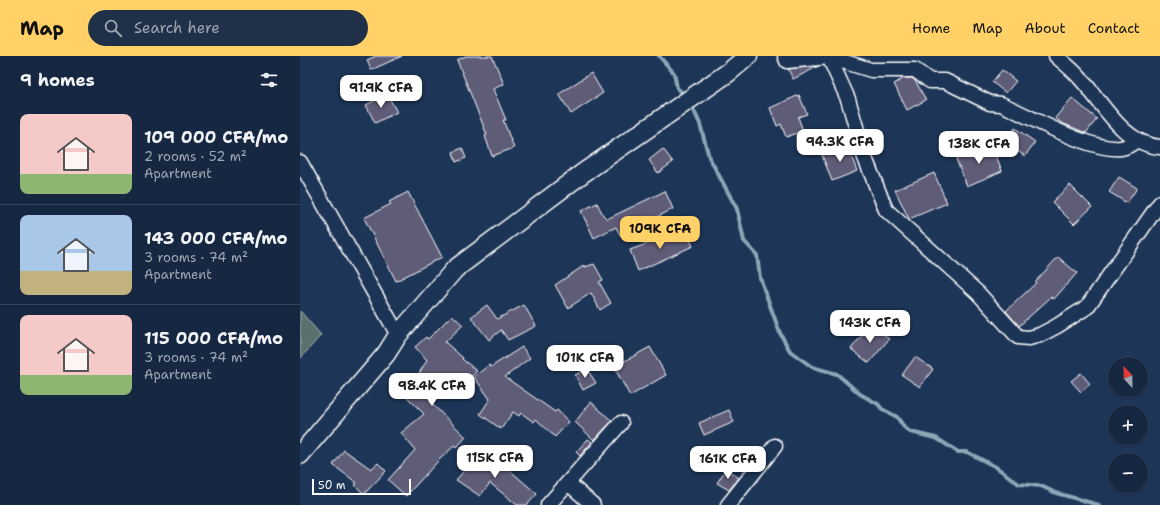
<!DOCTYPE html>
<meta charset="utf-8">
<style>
:root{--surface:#162841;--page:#1f3048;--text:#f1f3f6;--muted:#9ea6b1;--line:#35445a;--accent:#ffd166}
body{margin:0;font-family:"Shantell Sans",sans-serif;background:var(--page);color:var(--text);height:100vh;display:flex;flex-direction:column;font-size:15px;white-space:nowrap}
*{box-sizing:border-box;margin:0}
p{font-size:13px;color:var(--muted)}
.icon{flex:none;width:22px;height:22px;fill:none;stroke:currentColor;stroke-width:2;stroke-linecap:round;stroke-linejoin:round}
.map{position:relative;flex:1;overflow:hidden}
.side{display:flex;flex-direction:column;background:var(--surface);width:300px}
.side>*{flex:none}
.needle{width:26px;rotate:338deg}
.controls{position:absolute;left:808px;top:301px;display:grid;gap:8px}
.controls a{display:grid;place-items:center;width:40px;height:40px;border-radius:50%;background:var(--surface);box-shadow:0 1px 3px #0004,0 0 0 1px var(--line);font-size:20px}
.scale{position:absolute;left:12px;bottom:10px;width:99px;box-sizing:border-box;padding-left:4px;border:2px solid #fff;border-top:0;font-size:11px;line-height:14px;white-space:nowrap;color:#fff;-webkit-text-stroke:3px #1d3557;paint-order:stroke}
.price{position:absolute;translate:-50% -34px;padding:0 9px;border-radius:8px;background:#fff;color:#222;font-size:13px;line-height:26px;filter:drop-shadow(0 1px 2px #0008)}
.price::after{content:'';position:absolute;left:50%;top:24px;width:12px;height:9px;margin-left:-6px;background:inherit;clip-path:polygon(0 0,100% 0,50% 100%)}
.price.active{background:var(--accent);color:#111}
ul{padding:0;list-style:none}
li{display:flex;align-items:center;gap:12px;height:100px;padding:0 20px}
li+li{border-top:1px solid var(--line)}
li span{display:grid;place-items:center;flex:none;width:112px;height:80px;border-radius:8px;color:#555}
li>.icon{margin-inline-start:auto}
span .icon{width:48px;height:48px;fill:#fffc;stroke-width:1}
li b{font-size:17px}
h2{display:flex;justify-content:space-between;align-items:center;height:48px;padding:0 20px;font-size:17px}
header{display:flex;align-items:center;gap:24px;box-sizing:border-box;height:56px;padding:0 20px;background:var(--accent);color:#111}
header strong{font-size:19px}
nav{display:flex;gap:22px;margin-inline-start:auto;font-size:14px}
.search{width:280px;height:36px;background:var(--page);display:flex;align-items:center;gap:10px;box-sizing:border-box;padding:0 14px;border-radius:22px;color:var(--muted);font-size:15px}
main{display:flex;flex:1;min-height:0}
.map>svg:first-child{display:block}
</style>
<header>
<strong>Map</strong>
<div class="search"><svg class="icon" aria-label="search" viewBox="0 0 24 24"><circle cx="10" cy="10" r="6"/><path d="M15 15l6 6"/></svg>Search here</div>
<nav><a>Home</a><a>Map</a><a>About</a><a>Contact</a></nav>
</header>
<main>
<section class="side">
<h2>9 homes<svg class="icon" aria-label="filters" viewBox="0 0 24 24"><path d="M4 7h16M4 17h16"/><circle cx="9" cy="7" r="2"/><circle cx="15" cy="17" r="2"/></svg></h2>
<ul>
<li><span style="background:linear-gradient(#f6c9c9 75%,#8fb573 0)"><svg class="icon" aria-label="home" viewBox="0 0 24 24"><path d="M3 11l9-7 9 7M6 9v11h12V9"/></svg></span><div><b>109 000 CFA/mo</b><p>2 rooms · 52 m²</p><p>Apartment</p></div></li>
<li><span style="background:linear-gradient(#a9c7e8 70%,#c2b280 0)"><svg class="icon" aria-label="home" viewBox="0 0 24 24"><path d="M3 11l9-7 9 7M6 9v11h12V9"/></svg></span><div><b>143 000 CFA/mo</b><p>3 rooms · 74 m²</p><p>Apartment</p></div></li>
<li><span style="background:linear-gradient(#f6c9c9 75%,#8fb573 0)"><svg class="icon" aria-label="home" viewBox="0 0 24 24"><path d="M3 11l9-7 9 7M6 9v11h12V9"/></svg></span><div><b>115 000 CFA/mo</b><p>3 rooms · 74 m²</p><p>Apartment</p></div></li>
</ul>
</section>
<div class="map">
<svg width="860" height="449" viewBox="0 0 860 449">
<rect width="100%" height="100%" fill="#1d3557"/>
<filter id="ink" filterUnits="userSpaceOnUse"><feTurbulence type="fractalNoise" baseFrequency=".025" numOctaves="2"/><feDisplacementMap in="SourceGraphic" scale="8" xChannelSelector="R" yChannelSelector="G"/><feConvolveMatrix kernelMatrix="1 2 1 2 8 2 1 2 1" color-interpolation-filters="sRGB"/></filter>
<g filter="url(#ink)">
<path fill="#5a706c" stroke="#acb8b6" d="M 0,255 L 21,279 L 0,303 Z"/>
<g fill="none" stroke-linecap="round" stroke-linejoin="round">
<g stroke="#8ca7b6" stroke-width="4">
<path d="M 359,0 L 374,17 L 377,32 L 386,40"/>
<path d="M 391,48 L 400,68 L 409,101 L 437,153 L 444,185 L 457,199 L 460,222 L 480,277 L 490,295 L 512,311 L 537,318 L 560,338 L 578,348 L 582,353 L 597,361 L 604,371 L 610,376 L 636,382 L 658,396 L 667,396 L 696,411 L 719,428 L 741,430 L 756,437 L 799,449"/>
</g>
</g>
<g fill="#5e5b78" stroke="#fff">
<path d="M 76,0 L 102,0 L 71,14 L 67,4 Z"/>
<path d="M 166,0 L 192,0 L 204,28 L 193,33 L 206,64 L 203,64 L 214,92 L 192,100 L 185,80 L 187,79 L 157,4 Z"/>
<path d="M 519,10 L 493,23 L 488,13 Z"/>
<path d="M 702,14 L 716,25 L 706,37 L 692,26 Z"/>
<path d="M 291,17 L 303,37 L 271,58 L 259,38 Z"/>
<path d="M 604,22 L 612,22 L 616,26 L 626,44 L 607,54 L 594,28 Z"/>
<path d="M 87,38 L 97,56 L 75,67 L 66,49 Z"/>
<path d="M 499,39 L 507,58 L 498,61 L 503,75 L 486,81 L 481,68 L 477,70 L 470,52 Z"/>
<path d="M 772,42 L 797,63 L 786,77 L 762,67 L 755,62 Z"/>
<path d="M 715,72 L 735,86 L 725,100 L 705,87 Z"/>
<path d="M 547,89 L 557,115 L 532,125 L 522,99 Z"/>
<path d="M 692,89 L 702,115 L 667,130 L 656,103 Z"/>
<path d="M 162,92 L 166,102 L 156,106 L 153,96 Z"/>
<path d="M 363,93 L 373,106 L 358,117 L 349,104 Z"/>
<path d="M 634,117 L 647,147 L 609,163 L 595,134 Z"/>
<path d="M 819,121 L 837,132 L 827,147 L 809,136 Z"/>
<path d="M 770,129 L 792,151 L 774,168 L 752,146 Z"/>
<path d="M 365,135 L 373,153 L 320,179 L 316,171 L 294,182 L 281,155 L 297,147 L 303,159 L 307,163 Z"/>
<path d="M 108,136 L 142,201 L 96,225 L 64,162 L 91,148 L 89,146 Z"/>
<path d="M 384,173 L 393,190 L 338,215 L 330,194 L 360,183 L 361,185 Z"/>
<path d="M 758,201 L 777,217 L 754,243 L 751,241 L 719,270 L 706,255 L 736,227 L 735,226 Z"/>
<path d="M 294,208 L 303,224 L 299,226 L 311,247 L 300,254 L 291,237 L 268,252 L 255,229 L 285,209 L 285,211 Z"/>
<path d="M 187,249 L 197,263 L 224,249 L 236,270 L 208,284 L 201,274 L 189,284 L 171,261 Z"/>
<path d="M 152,259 L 163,269 L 145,286 L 163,302 L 162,303 L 177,315 L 165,328 L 162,326 L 155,335 L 143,324 L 130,346 L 166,381 L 156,392 L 154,390 L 139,404 L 106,440 L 88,424 L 115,394 L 101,377 L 124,358 L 96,330 L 103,320 L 112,329 L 127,304 L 115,291 L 126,281 L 128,283 Z"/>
<path d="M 571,268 L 589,283 L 569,307 L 551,293 Z"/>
<path d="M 222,291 L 230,302 L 205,321 L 255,356 L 257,354 L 269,366 L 255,381 L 236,363 L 234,366 L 221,357 L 219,360 L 213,356 L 201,373 L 180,358 L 190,343 L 174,321 L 189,309 L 191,311 Z"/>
<path d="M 350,291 L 366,319 L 330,340 L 314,311 Z"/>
<path d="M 615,301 L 633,313 L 620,331 L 602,319 Z"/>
<path d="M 287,313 L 296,327 L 283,334 L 275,319 Z"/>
<path d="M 781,317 L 790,328 L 781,336 L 771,325 Z"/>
<path d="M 291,346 L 312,365 L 294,384 L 275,366 Z"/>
<path d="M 429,354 L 434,366 L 404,379 L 399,367 Z"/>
<path d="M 288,383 L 292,386 L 280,400 L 276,396 Z"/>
<path d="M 184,392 L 237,438 L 227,449 L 217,449 L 190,427 L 180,440 L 156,424 Z"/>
<path d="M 44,394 L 71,413 L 78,407 L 86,415 L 64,438 L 55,429 L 57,427 L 33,409 Z"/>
<path d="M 426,413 L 439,422 L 429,434 L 417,427 Z"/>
</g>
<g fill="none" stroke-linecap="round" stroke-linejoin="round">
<g stroke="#fff" stroke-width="17">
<g id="minor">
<path d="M 485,0 L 487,5 L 529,1 L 548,43 L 565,102 L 586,154 L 678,237 L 718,281 L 729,282 L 740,279 L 757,270 L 787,251 L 860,147"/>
<path d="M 756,0 C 764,7 772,13 779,21 C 802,45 822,88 860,91"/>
<path d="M 529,1 L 571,14 L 615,14 L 630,25 L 645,25 L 690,47 L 701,48 C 731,61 789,95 821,92 C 827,91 832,88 837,84"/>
<path d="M 0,106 L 98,279"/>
<path d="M 268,427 L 293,449"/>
<path d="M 248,449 L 321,367"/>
<path d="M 428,449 L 475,390"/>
</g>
</g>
<g stroke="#fff" stroke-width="21">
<path id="tertiary" d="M 0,399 L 86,298 L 98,279 L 155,213 L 283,117 L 429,16 L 448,0"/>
</g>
<use href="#minor" stroke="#1d3557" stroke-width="14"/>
<use href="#tertiary" stroke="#1d3557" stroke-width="18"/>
</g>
</g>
</svg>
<div class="controls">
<a><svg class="needle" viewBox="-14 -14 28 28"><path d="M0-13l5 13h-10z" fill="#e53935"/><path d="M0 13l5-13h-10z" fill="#9ea6b1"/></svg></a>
<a>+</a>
<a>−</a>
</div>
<div class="scale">50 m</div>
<b class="price" style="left:81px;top:53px">91.9K CFA</b>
<b class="price" style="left:540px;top:107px">94.3K CFA</b>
<b class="price" style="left:679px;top:109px">138K CFA</b>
<b class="price active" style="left:360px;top:194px">109K CFA</b>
<b class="price" style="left:570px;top:288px">143K CFA</b>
<b class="price" style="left:285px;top:323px">101K CFA</b>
<b class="price" style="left:132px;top:351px">98.4K CFA</b>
<b class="price" style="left:195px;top:423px">115K CFA</b>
<b class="price" style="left:428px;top:424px">161K CFA</b>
</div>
</main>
